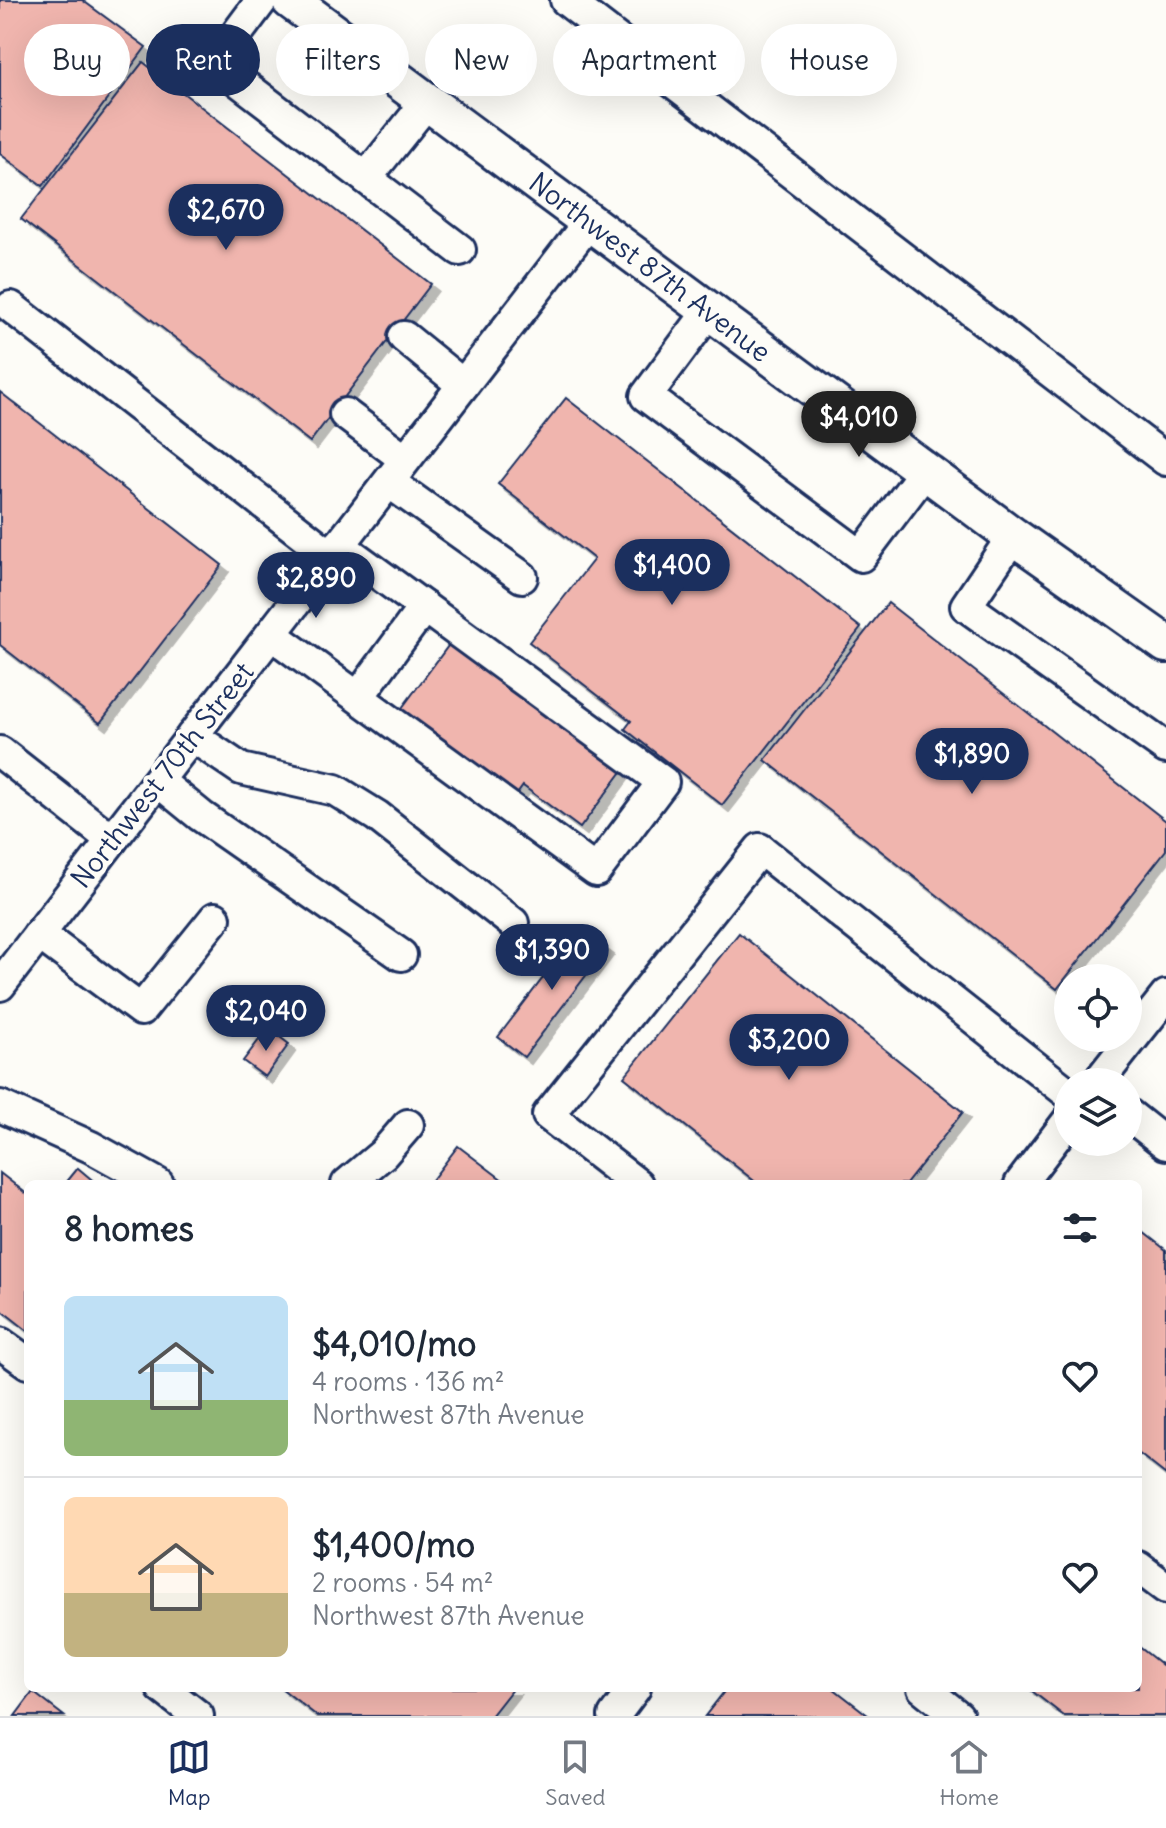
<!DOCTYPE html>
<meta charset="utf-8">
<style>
:root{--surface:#fff;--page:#f2f2f3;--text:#1f2937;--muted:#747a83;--line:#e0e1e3;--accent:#1b2f5e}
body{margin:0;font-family:Delius,sans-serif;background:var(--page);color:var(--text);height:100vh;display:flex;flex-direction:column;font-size:30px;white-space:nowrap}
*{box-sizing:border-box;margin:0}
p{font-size:26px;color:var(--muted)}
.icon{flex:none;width:44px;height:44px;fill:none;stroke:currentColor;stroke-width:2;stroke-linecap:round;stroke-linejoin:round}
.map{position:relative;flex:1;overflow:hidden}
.details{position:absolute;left:24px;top:1180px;width:1118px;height:512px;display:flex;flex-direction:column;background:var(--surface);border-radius:12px;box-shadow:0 8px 32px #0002}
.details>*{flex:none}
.banner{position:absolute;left:24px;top:24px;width:1118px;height:72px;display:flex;gap:16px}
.controls{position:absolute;left:1054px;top:964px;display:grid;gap:16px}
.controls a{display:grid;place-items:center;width:88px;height:88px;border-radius:50%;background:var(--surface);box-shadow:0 8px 32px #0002;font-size:40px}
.price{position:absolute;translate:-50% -68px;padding:0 18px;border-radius:28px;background:var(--accent);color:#fff;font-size:26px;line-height:52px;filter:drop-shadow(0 2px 4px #0008)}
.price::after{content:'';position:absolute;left:50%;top:48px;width:24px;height:18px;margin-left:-12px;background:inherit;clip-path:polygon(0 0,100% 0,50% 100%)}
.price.selected{background:#222;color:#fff}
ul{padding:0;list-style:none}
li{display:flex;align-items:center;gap:24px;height:200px;padding:0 40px}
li+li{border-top:2px solid var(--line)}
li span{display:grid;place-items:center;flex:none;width:224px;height:160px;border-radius:12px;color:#555}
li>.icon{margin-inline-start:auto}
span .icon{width:96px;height:96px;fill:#fffc;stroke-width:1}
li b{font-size:34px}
h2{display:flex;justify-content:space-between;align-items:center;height:96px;padding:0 40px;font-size:34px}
.tag{padding:0 28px;border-radius:36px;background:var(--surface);box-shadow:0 8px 32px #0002;font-size:28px;line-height:72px}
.tag.selected{background:var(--accent);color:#fff}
.menu{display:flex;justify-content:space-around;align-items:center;height:112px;border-top:2px solid var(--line);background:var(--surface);font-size:22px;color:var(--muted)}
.menu a{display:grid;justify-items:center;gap:4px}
.menu .selected{color:var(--accent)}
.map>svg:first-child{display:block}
</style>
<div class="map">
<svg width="1166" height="1716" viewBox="0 0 1166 1716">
<defs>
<filter id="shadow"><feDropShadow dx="7" dy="7" stdDeviation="0" flood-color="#0004"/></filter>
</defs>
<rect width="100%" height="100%" fill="#fdfcf7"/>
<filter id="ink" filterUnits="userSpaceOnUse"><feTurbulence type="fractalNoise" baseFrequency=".0125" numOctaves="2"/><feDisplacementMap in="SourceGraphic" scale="16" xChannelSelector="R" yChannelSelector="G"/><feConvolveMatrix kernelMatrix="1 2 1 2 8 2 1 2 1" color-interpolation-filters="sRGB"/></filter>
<g filter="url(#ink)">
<g fill="#f0b5ae" stroke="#1b2f5e" stroke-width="2" filter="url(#shadow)">
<path d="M 0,0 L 82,0 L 146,47 L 43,186 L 0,154 Z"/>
<path d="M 143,62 L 431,284 L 310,442 L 21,219 Z"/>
<path d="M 0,392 L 222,565 L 100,723 L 0,645 Z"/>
<path d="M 566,398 L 861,628 L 722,805 L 625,729 L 631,721 L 529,642 L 594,559 L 498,484 Z"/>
<path d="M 888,603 L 1166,821 L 1166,850 L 1057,989 L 765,760 Z"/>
<path d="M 451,642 L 624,769 L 580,828 L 523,786 L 515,797 L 399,712 Z"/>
<path d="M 581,928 L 607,948 L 524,1057 L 498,1037 Z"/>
<path d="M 739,933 L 963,1112 L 906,1184 L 758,1184 L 624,1077 Z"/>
<path d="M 268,1028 L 289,1044 L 265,1077 L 243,1061 Z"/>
<path d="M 458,1146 L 508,1184 L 429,1184 Z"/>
<path d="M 78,1168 L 97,1184 L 65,1184 Z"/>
<path d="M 0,1173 L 28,1195 L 28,1331 L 0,1309 Z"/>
<path d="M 1138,1228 L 1166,1250 L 1166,1475 L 1138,1453 Z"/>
<path d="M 1138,1646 L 1166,1668 L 1166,1716 L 1064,1716 L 1028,1688 L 1138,1688 Z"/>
<path d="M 281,1688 L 513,1688 L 491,1716 L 317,1716 Z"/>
<path d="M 727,1688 L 833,1688 L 869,1716 L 705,1716 Z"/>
<path d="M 33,1692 L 64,1716 L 15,1716 Z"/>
</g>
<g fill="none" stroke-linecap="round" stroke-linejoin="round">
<g stroke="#1b2f5e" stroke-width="36">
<g id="minor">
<path d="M 262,0 L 215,63 L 460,250"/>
<path d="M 566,0 L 1166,460"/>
<path d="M 366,178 L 427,102"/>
<path d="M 11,307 L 331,556"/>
<path d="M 709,311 L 646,396 L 861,556 L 925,471"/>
<path d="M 404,337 L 463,385"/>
<path d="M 345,414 L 405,459"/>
<path d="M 389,482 L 522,577"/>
<path d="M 1013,536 L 966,606 L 1166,748"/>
<path d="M 339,545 L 424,607"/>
<path d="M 271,634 L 596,871 L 663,782 L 424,607 L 359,696"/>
<path d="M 192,736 L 241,769 L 335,790 L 377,816 L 513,923"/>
<path d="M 0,752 L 112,840"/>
<path d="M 158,781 L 201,816 L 401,955"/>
<path d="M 39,934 L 141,1010 L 215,918"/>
<path d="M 0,985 L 589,222"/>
<path d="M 1098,1082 L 1166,996"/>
<path d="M 0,1106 L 91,1147 L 158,1184"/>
<path d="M 1128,1114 L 1166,1144"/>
<path d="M 347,1184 L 383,1154 L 408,1125"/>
<path d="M 637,1184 L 548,1115 L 760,849 L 1068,1093"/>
<path d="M 1020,1184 L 1068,1121"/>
<path d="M 0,1343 L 28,1363"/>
<path d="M 1138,1567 L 1166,1588"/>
<path d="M 162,1688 L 198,1716"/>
<path d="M 923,1688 L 958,1716"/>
<path d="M 614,1716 L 635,1688"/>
</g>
</g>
<g stroke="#1b2f5e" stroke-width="42">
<path id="major" d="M 290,0 L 1013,536 L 1166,644"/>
</g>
<use href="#minor" stroke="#fdfcf7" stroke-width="30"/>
<use href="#major" stroke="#fdfcf7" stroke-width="36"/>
</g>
</g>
<g text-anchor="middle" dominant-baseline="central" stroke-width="8" stroke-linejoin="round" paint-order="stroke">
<g font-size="28" fill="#1b2f5e" stroke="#fdfcf7">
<text transform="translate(650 267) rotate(37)">Northwest 87th Avenue</text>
<text transform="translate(162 775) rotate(-52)">Northwest 70th Street</text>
</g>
</g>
</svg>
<div class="controls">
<a><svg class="icon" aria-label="locate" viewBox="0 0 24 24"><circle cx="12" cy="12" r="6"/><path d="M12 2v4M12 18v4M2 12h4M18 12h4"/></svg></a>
<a><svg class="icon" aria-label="layers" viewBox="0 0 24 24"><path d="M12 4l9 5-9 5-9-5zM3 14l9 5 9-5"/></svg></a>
</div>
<b class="price" style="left:226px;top:252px">$2,670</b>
<b class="price selected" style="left:859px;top:459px">$4,010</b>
<b class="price" style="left:672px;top:607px">$1,400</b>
<b class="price" style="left:316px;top:620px">$2,890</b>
<b class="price" style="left:972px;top:796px">$1,890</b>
<b class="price" style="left:552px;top:992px">$1,390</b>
<b class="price" style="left:266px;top:1053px">$2,040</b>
<b class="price" style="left:789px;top:1082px">$3,200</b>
<div class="banner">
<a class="tag">Buy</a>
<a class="tag selected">Rent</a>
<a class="tag">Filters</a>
<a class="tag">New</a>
<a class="tag">Apartment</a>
<a class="tag">House</a>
</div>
<section class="details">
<h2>8 homes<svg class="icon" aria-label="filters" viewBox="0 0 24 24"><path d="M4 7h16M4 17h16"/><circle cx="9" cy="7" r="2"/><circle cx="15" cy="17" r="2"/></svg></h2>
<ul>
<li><span style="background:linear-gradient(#bfe0f5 65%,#8fb573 0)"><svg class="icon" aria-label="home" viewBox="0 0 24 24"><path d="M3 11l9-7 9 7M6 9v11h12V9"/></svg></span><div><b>$4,010/mo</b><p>4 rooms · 136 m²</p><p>Northwest 87th Avenue</p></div><svg class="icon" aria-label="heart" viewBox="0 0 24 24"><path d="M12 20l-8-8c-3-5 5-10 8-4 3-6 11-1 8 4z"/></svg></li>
<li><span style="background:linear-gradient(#ffd9b3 60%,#c2b280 0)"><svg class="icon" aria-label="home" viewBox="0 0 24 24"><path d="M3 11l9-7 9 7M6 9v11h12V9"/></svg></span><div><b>$1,400/mo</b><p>2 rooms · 54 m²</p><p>Northwest 87th Avenue</p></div><svg class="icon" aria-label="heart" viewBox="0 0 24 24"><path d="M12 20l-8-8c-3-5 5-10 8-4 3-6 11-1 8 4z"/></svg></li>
</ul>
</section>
</div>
<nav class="menu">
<a class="selected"><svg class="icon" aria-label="map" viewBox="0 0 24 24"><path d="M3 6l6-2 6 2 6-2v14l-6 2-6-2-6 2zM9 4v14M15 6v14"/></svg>Map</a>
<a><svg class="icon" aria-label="saved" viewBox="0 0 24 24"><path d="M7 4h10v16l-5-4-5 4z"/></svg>Saved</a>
<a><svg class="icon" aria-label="home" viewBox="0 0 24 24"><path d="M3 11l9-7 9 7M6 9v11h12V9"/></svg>Home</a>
</nav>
